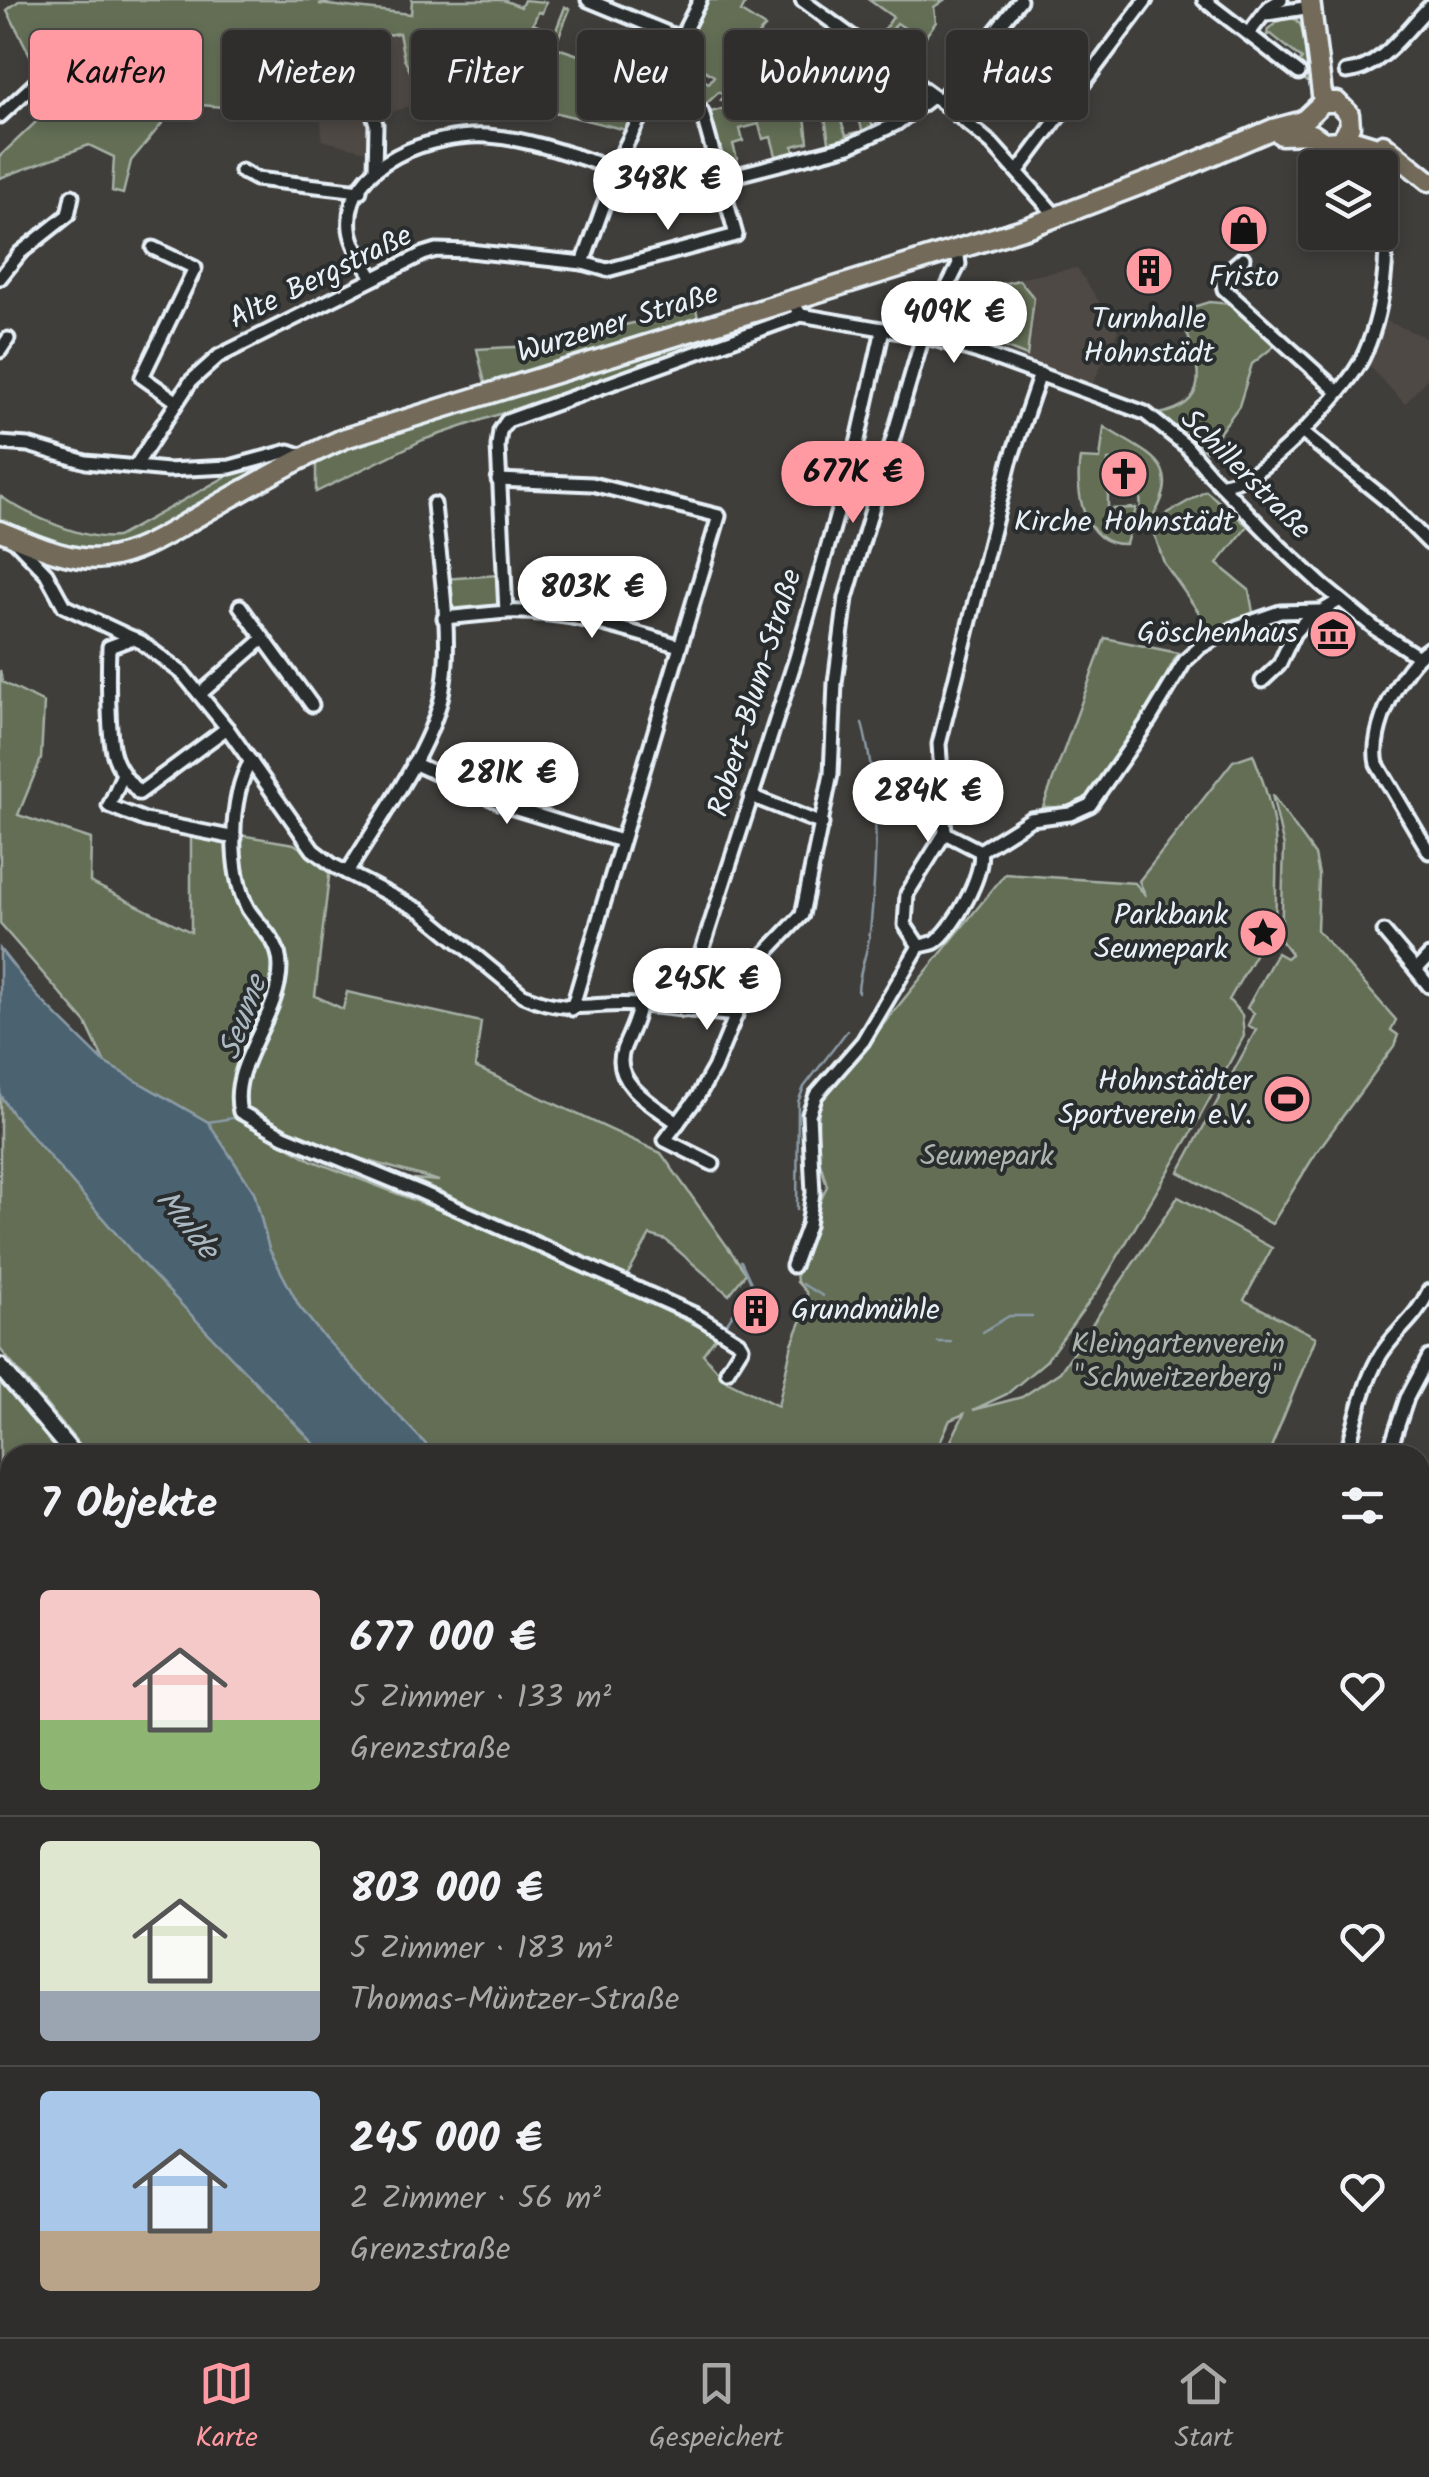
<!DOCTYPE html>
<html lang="de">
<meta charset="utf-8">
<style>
:root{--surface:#302e2c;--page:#383634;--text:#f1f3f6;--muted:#a8a8a9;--line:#4b4a48;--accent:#ff9aa2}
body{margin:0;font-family:Kalam,sans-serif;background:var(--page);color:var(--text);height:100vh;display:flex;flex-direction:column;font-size:38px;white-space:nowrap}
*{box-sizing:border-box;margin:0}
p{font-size:32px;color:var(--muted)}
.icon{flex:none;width:55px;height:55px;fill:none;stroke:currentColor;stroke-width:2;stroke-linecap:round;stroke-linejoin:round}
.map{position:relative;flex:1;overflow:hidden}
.panel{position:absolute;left:0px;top:1445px;width:1430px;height:892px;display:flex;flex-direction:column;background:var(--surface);border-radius:30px 30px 0 0;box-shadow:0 5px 15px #0003,0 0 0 2px var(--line)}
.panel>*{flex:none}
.banner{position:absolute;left:30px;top:30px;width:1370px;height:90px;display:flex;gap:20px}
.buttons{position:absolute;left:1298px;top:150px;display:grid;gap:20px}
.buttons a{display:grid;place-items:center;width:100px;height:100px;border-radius:10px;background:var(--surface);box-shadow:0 5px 15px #0003,0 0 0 2px var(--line);font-size:50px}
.price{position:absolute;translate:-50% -85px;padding:0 22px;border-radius:35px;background:#fff;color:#222;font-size:32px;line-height:65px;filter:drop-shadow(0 2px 5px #0008)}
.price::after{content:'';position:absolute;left:50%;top:60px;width:30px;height:22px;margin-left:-15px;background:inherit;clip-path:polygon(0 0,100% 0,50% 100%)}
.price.selected{background:var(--accent);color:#111}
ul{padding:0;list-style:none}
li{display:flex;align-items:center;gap:30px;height:250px;padding:0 40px}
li+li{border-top:2px solid var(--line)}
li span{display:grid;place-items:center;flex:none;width:280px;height:200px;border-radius:10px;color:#555}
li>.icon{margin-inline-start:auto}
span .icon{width:120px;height:120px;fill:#fffc;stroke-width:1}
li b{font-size:42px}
h2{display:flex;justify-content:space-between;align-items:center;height:120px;padding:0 40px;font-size:42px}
.pill{padding:0 35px;border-radius:10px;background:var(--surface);box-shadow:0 5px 15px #0003,0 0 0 2px var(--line);font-size:35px;line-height:90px}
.pill.selected{background:var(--accent);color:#111}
.dock{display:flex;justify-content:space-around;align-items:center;height:140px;border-top:2px solid var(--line);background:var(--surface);font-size:28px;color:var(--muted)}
.dock a{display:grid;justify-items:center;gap:5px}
.dock .selected{color:var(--accent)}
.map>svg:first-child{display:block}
</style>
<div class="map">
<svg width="1429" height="2337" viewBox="0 0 1429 2337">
<rect width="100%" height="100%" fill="#403e3b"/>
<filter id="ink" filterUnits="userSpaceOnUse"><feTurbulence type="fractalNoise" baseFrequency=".01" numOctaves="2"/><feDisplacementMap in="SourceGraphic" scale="20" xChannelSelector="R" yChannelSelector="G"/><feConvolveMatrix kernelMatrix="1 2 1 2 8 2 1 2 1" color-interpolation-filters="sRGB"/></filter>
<g filter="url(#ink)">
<g fill="#4f4a44">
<path d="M 400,33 L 404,59 L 425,100 L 379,117 L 370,152 L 322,140 L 321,116 L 308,76 L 309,47 L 330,47 Z"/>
<path d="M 1077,268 L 1118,331 L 1092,385 L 976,339 L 1000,282 Z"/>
<path d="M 1379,318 L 1422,336 L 1429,342 L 1429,376 L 1405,404 L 1365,361 Z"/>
</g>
<g fill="#646e54" stroke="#a6b0a6" stroke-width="2.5">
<path d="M 20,0 L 340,0 L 319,4 L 411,14 L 412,0 L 503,0 L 521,7 L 524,0 L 546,2 L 542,13 L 538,12 L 533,24 L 555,33 L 565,7 L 570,9 L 557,41 L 492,26 L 611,66 L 648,88 L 626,130 L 513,102 L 425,100 L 404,59 L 399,33 L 309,48 L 308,76 L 321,116 L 179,103 L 131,161 L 123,194 L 112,191 L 114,157 L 89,145 L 0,178 L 0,156 L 55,104 L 7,10 Z"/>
<path d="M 704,0 L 747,0 L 741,12 L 765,27 L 752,41 L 761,47 L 747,61 L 769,75 L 775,67 L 765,59 L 771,52 L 775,54 L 787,38 L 800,47 L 798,51 L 805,56 L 796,68 L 801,72 L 822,46 L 838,58 L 830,69 L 824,66 L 818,81 L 826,87 L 832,80 L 843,87 L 846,84 L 865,98 L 861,100 L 867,98 L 863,105 L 875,131 L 864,136 L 854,102 L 837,109 L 846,135 L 858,132 L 860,137 L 830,147 L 824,112 L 805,116 L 808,142 L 793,146 L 796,156 L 777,159 L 771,137 L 763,139 L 759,124 L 740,129 L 743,141 L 733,144 L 740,170 L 730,173 L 722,168 L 707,113 L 737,105 L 739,112 L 754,108 L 751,94 L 746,92 L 744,87 L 751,79 L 743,71 L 726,85 L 729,104 L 721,100 L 724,96 L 719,92 L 705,105 L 702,101 L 667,84 L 665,75 L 675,56 L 694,67 L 691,73 L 709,83 L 714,76 L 676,53 Z"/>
<path d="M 869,0 L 944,0 L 934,7 L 936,22 L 923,40 L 897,23 L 883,43 L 900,55 L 895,62 L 873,45 L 893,17 Z"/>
<path d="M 1286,16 L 1297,20 L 1301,26 L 1315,88 L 1304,79 L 1298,65 L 1302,59 L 1271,34 L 1267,35 L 1268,29 Z"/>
<path d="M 1019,280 L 1034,298 L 1027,356 L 979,337 L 1001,284 Z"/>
<path d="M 1209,302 L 1231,304 L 1277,344 L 1252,364 L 1239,406 L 1206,451 L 1159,414 C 1222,402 1192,354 1180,311 Z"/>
<path d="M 696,309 L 699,322 L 485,383 L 477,349 L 531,346 Z"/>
<path d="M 763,315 L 765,324 L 423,440 L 316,492 L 316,458 L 347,443 Z"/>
<path d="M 1104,427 C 1151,457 1188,464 1148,525 L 1141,525 L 1140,488 L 1135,487 L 1134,460 L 1108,460 L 1108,509 L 1136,508 L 1126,544 C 1082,546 1075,490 1080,458 L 1100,459 Z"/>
<path d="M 277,460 L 137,543 C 93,560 41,545 0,523 L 0,496 C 27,515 85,541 117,537 L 229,475 Z"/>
<path d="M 1206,491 L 1248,526 L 1217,564 L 1249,590 L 1254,618 L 1214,634 L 1164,563 L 1153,530 L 1168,513 Z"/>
<path d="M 498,575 L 499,601 L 496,608 L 451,610 L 444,579 Z"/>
<path d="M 1105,638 L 1178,653 C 1163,682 1105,786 1082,801 C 1070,809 1057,807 1043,807 Z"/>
<path d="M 0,670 L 2,682 L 44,703 L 41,759 L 18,815 L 91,839 L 90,882 L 191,932 L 191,827 L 294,844 L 330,868 L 315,996 L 343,1009 L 347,992 L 481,1022 L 475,1067 L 661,1153 L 746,1273 L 729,1295 L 666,1240 L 650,1235 L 627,1276 L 413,1179 L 439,1181 L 257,1129 L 311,1160 L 501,1234 L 717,1335 L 703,1354 L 727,1381 L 778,1406 L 792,1344 L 808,1305 L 806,1292 L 797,1282 L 795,1260 L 827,1186 L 817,1152 L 819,1104 L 1005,874 L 1135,883 L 1146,896 L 1139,881 L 1233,761 L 1253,754 C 1272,803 1278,831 1276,884 C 1276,903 1276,921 1271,938 L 1256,930 L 1263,941 L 1229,1000 L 1242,1015 L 1244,1036 L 1189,1137 L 1099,1288 L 1046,1361 L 1007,1394 L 973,1410 L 1022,1397 L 1060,1372 L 1178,1197 L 1272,1248 L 1244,1300 L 1316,1337 L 1268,1455 L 944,1455 L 964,1414 L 950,1420 L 934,1455 L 436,1455 L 321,1334 L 299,1306 L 269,1249 L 254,1192 L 208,1122 L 105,1063 L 86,1023 L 0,924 Z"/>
<path d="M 1272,795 L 1315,855 L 1319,875 L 1317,930 L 1396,1020 L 1391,1030 L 1398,1035 L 1394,1046 L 1316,1153 L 1272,1224 L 1179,1172 L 1256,1030 L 1248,1025 L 1254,1013 L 1247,1008 L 1277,953 L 1286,958 L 1291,954 L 1281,940 L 1284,847 Z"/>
<path d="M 0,1095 L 12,1113 L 139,1260 L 325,1455 L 88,1455 L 0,1349 Z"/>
<path d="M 0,1379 L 66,1455 L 10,1455 L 10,1494 L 0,1484 Z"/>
<path d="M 0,1522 L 10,1531 L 10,1718 L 0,1763 Z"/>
<path d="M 0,1889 L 10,1919 L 10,2080 L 0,2070 Z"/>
<path d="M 1420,2047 L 1429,2054 L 1429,2195 L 1420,2183 Z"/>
<path d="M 562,2328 L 818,2328 L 825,2337 L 563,2337 Z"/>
</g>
<g fill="#4c6270" stroke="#8a9ba6" stroke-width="2.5">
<path d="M 0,949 L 37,996 L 105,1063 L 208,1122 L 254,1192 L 269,1249 L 299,1306 L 321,1334 L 436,1455 L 325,1455 L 139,1260 L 12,1113 L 0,1095 Z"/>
<path d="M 1420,2183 L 1429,2195 L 1429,2337 L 1397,2337 L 1393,2328 L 1420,2328 Z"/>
</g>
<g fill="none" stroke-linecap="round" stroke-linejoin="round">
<g stroke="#8a9ba6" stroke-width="2.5">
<path d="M 284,983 L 286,960"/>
<path d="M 858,992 C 858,973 868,952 870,932 C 877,861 880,792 862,723"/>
<path d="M 246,1081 L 261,1042"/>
<path d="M 208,1122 L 233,1118"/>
<path d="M 797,1210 L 798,1102 L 804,1087 L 847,1031"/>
<path d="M 802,1284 L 823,1296"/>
<path d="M 880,1298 L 902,1312"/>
<path d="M 727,1323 L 752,1285 L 741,1261"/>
<path d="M 983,1332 L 1009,1316 L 1032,1316"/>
<path d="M 938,1342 L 951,1342"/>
</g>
<g stroke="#e8f1f8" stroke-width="19">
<g id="minor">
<path d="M 588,0 L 680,38"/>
<path d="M 802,0 L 940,101 L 992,144 L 1057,217"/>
<path d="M 1204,0 L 1299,73"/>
<path d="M 1267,14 L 1311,7"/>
<path d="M 1250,32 L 1269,7 L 1281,0"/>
<path d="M 1346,72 C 1380,70 1406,30 1429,7"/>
<path d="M 940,101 L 1020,0"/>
<path d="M 0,116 L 43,76"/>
<path d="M 1363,165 L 1364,168"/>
<path d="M 375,170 L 376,124 L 373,114 L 379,76"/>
<path d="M 241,171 L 256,179 L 360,191"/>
<path d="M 1018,171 L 1146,0"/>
<path d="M 721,179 L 849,146 L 896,124 L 933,96"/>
<path d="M 153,248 L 195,268 L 142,377 L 176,401"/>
<path d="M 1243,258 L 1222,276 L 1224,289 L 1337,391"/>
<path d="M 583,263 L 624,149 L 700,0"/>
<path d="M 0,278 L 20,253 L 68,215 L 72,196"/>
<path d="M 373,278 C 365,264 352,246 350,229 C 343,161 435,133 488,136 C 531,139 574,156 615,169"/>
<path d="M 791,300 L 801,315 L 923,336 L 978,352 L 1145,413 L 1186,446 L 1210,474 L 1282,548 L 1321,584 L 1377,630 L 1417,656"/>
<path d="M 0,351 L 8,339"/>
<path d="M 1303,433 L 1385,499 L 1429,543"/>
<path d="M 0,443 L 28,445 L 86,462 L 167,470 L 230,467 L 289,451 L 304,456"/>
<path d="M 136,465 L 191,381 L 219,356 L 423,254 L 436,250 L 469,251 L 583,263 L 607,270 L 736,235 L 702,112 L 692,101 L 656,84"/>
<path d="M 498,480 L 592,484 L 719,516 L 572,1009"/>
<path d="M 1221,485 C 1230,482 1242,480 1250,475 C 1280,459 1347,389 1362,359 C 1382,319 1393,250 1380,207"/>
<path d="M 13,539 L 46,573 L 64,606 L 141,642 L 182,673 L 227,728 L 313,850 L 334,866 L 421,911 L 523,995 C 570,1016 594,1001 640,1005 C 672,1007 704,1012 736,1015"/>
<path d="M 240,606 L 312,705"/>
<path d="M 506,612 C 567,610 622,629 680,646"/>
<path d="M 444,618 L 506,612 L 498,446 L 500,431 L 507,421 L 801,315"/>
<path d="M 133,638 L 109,647 C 108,671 108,730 113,752 C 117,768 128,781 139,793 L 227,728"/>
<path d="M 1429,648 C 1401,667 1369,730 1377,764 L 1429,852"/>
<path d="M 1262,681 L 1279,665 L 1294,633 L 1305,621 L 1340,600"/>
<path d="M 200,694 L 263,639"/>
<path d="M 251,761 C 229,794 228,874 248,909 C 261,929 280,940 280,967 C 280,1017 228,1065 240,1112 L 284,1136 L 420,1192 L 696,1315 L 739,1342 L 742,1347 L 727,1371"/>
<path d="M 413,763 L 513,808 L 621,841"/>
<path d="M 123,774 L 109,806 L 145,820 L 235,838"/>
<path d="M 751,796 L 822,824"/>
<path d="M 980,851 L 1031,819 L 1070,814 L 1090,805 L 1150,719 L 1185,661 L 1200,647 L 1237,627 L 1280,612 L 1319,611"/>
<path d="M 347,873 C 377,823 434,746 443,689 C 453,633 439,561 434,504"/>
<path d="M 1384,932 L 1416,970"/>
<path d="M 919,946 L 905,925 L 907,894 L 945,833"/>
<path d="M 1429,956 L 1416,970 L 1429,986"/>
<path d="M 639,1005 C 637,1022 629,1034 623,1050 C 611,1083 656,1107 678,1123"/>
<path d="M 683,1010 L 796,658 L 858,440 L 883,329"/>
<path d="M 713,1164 L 665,1140 L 698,1096 L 714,1068 L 758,961 L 802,915 L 831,774 L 835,683 L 846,598 L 923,336 L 959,264 L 957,250"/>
<path d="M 793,1266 L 808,1225 L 813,1193 L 809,1114 L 816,1095 L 863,1041 L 919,946 C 921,946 933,943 935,942 C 954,929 985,873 980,851 L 945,833 L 939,744 L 1010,462 L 1040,374"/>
<path d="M 1346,1455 C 1356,1423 1362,1388 1378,1359 C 1392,1333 1414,1322 1429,1291"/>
<path d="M 1388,1455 L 1407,1398 L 1429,1357"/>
<path d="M 1420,1610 L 1429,1603"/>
<path d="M 0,1810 L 10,1818"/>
</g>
</g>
<g stroke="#e8f1f8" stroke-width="22">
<g id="secondary">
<path d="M 0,1367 L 74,1455"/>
<path d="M 217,2337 L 218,2328"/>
</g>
</g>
<g stroke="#e8f1f8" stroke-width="25">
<g id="primary">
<path d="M 1310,0 L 1323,102"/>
<path d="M 1281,135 L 1312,134 L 1324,142 L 1354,140 L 1390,151"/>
<path d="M 1383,144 L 1429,181"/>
<path d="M 0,531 C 30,543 71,563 104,558 C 139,554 172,531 202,514 C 249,487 295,460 345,438 L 1029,227 L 1168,174 L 1273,129 L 1303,121 L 1323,102 L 1337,102 L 1349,114 L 1350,126 L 1341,139"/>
</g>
</g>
<use href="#minor" stroke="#2a2d2e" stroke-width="11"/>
<use href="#secondary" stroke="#2a2d2e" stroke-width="15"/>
<use href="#primary" stroke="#736b5a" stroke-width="18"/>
</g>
</g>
<defs>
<g id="shop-disc" transform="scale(2.5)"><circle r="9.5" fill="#ff9aa2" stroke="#2a2d2e"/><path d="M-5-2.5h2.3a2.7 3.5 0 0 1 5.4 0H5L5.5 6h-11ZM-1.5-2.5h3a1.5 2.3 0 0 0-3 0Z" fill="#111"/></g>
<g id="building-disc" transform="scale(2.5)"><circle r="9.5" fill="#ff9aa2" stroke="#2a2d2e"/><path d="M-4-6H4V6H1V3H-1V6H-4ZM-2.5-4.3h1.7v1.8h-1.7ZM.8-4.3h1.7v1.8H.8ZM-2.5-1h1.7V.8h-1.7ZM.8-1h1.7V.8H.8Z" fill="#111"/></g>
<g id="church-disc" transform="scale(2.5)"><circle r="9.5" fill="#ff9aa2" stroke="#2a2d2e"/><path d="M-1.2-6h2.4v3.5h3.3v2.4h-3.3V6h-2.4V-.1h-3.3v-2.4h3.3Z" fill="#111"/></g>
<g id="museum-disc" transform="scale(2.5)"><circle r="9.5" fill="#ff9aa2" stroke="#2a2d2e"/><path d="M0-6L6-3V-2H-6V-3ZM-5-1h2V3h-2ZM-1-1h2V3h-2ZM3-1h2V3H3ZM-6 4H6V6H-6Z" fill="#111"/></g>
<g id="sight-disc" transform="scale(2.5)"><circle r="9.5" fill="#ff9aa2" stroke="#2a2d2e"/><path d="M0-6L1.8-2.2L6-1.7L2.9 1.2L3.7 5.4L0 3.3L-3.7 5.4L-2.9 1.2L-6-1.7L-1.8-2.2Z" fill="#111"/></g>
<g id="stadium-disc" transform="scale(2.5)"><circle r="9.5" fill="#ff9aa2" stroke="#2a2d2e"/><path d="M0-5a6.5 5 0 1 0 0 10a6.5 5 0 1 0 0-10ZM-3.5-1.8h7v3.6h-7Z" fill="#111"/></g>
</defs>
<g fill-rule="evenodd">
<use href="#shop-disc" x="1244" y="229"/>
<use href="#building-disc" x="1149" y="271"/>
<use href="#church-disc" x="1124" y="474"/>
<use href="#museum-disc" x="1333" y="634"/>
<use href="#sight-disc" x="1263" y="933"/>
<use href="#stadium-disc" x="1287" y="1099"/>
<use href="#building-disc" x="756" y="1311"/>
</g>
<g text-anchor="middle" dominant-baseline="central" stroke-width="8" stroke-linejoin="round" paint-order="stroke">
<g font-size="30" fill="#e8f1f8" stroke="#2a2d2e">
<text transform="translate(321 278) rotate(-26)">Alte Bergstraße</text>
<text transform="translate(618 324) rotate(-17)">Wurzener Straße</text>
<text transform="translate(1245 475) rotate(45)">Schillerstraße</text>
<text transform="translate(756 693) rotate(-73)">Robert-Blum-Straße</text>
</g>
<g font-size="30" fill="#e8f1f8" stroke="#2a2d2e">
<text x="1244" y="278">Fristo</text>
<text x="1149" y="320">Turnhalle<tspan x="1149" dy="34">Hohnstädt</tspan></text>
<text x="1124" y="523">Kirche Hohnstädt</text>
<text x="1298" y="634" text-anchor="end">Göschenhaus</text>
<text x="1228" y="916" text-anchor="end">Parkbank<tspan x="1228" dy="34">Seumepark</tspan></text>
<text x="1252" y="1082" text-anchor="end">Hohnstädter<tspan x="1252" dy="34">Sportverein e.V.</tspan></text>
<text x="791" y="1311" text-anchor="start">Grundmühle</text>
</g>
<g font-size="30" fill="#adb6ae" stroke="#2a2d2e">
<text x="987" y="1157">Seumepark</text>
<text x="1178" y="1345">Kleingartenverein<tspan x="1178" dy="34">"Schweitzerberg"</tspan></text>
</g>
<g font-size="32" font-style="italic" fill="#aab8c2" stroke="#2a2d2e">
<text transform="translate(244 1018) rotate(-70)">Seume</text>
<text transform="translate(186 1225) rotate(51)">Mulde</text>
</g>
</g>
</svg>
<div class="buttons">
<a><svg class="icon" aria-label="layers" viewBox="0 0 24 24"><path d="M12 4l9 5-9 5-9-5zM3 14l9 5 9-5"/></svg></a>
</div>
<b class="price" style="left:668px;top:233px">348K €</b>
<b class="price" style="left:954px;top:366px">409K €</b>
<b class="price selected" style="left:853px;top:526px">677K €</b>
<b class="price" style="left:592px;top:641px">803K €</b>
<b class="price" style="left:507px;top:827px">281K €</b>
<b class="price" style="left:928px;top:845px">284K €</b>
<b class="price" style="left:707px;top:1033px">245K €</b>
<div class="banner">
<a class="pill selected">Kaufen</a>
<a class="pill">Mieten</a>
<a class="pill">Filter</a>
<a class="pill">Neu</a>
<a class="pill">Wohnung</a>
<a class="pill">Haus</a>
</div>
<section class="panel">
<h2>7 Objekte<svg class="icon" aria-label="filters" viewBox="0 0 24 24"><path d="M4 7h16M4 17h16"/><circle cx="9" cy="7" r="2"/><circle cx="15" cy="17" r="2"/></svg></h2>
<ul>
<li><span style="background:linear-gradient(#f6c9c9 65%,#8fb573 0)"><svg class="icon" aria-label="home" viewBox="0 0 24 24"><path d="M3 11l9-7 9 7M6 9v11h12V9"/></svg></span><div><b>677 000 €</b><p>5 Zimmer · 133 m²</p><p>Grenzstraße</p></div><svg class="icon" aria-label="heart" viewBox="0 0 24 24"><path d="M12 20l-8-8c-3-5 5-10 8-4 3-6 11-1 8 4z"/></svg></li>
<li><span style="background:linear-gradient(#dfe7d0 75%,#9aa5b1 0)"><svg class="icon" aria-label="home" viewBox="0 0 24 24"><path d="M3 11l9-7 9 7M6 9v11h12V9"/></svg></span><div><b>803 000 €</b><p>5 Zimmer · 183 m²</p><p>Thomas-Müntzer-Straße</p></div><svg class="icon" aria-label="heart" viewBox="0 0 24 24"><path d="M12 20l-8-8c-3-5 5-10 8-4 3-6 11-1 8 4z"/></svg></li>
<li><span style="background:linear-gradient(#a9c7e8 70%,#b9a48a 0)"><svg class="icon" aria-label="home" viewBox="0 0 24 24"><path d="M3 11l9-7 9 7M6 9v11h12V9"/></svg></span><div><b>245 000 €</b><p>2 Zimmer · 56 m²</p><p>Grenzstraße</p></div><svg class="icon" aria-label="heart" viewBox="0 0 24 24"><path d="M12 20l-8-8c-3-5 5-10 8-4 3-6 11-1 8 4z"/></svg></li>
</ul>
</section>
</div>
<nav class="dock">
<a class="selected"><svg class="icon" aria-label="map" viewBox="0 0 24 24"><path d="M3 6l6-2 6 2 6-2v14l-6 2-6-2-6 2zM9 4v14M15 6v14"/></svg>Karte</a>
<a><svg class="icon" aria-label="saved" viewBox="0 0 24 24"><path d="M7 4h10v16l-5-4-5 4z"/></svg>Gespeichert</a>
<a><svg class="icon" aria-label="home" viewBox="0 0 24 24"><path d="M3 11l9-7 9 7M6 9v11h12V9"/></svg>Start</a>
</nav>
